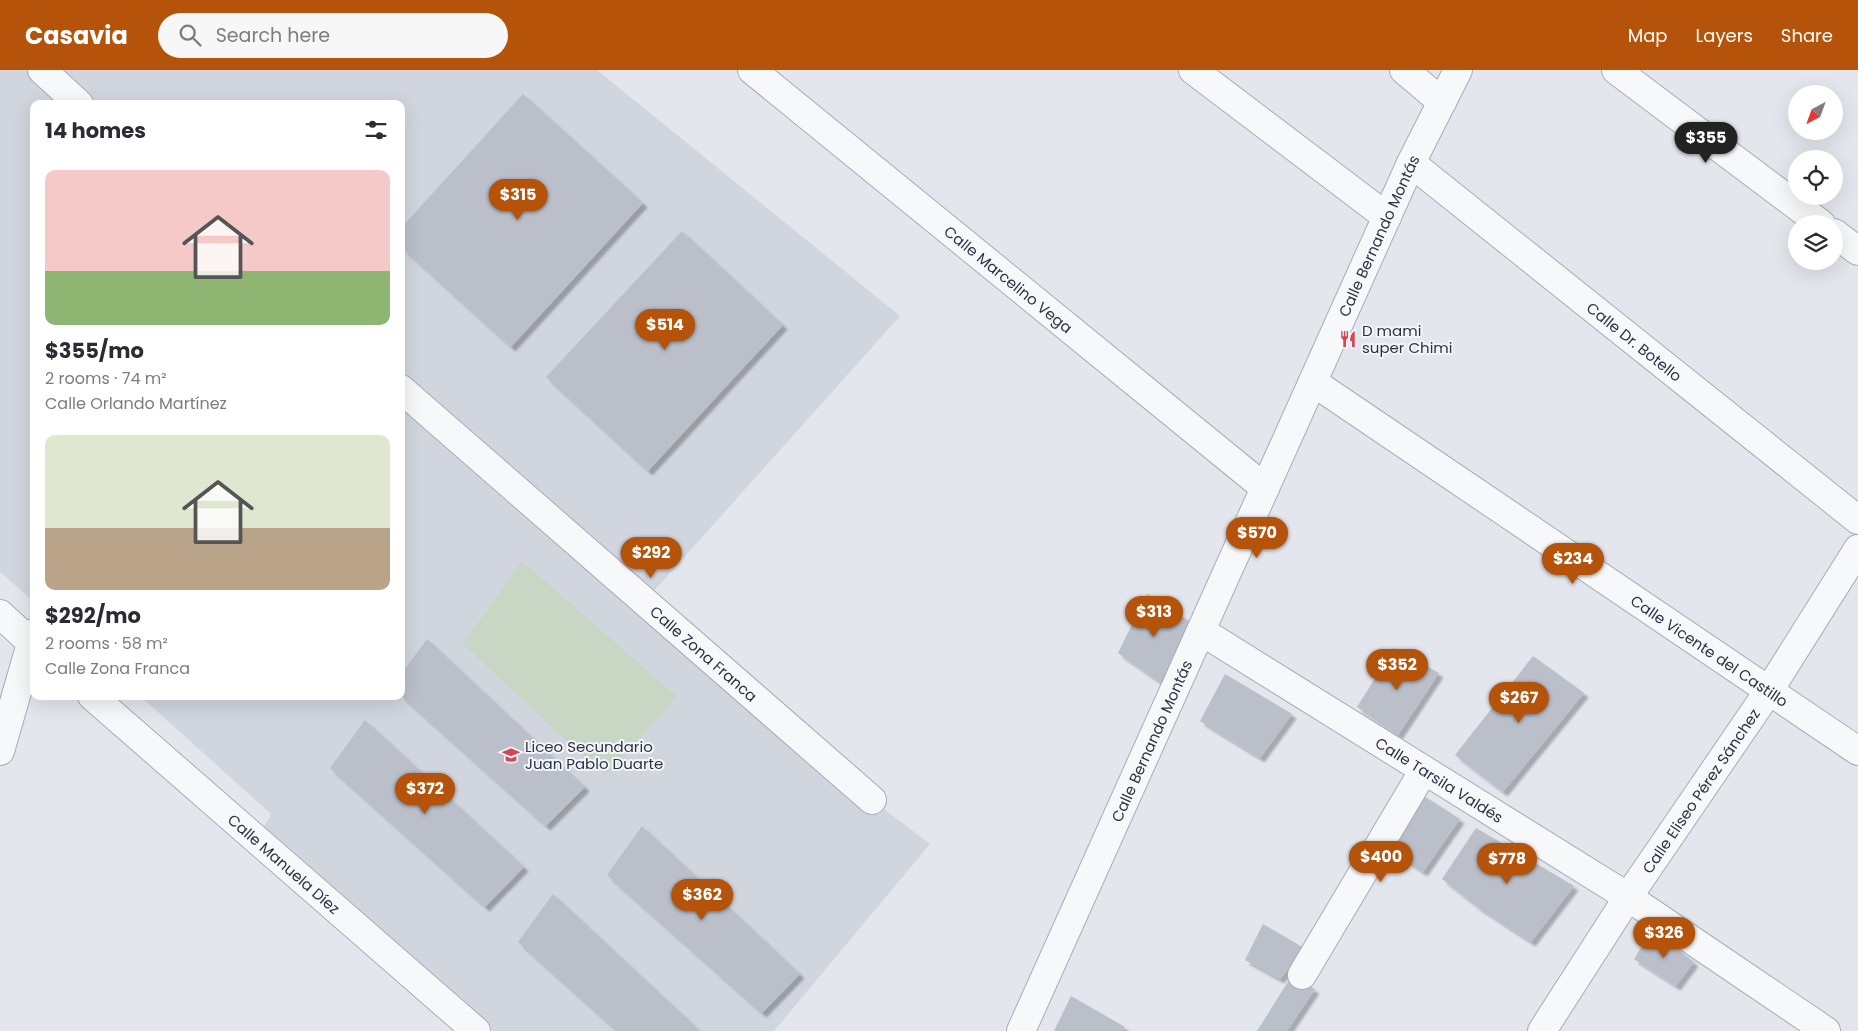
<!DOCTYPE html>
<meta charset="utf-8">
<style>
:root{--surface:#fff;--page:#f7f7f7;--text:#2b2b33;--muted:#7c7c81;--accent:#b45309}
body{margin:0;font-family:Poppins,sans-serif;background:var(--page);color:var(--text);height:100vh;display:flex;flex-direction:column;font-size:19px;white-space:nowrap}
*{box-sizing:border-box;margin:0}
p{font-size:16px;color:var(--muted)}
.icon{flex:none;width:28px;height:28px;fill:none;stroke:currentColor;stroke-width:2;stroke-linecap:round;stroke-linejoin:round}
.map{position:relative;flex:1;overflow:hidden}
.side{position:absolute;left:30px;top:30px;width:375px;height:600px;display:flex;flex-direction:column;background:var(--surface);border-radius:10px;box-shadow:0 5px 20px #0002}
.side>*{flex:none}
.needle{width:32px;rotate:221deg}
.tools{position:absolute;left:1788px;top:15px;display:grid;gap:10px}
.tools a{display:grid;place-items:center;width:55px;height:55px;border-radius:50%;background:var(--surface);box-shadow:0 5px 20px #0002;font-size:25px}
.price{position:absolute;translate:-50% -42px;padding:0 11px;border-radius:18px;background:var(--accent);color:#fff;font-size:16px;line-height:32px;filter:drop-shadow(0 1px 2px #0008)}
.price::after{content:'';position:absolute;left:50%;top:30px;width:15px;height:11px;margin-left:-8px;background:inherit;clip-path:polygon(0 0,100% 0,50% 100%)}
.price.selected{background:#222;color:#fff}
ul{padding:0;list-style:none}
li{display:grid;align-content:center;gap:10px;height:265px;padding:0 15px}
li span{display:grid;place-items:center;height:155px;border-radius:10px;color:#555}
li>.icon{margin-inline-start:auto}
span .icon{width:90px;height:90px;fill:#fffc;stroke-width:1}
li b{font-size:21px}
h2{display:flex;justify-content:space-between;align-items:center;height:60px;padding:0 15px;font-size:21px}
header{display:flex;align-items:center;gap:30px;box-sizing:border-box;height:70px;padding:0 25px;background:var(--accent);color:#fff}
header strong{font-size:24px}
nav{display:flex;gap:28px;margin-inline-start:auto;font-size:18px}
.search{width:350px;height:45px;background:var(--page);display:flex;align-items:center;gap:12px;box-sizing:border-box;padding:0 18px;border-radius:28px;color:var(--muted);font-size:19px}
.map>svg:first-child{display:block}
</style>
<header>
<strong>Casavia</strong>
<div class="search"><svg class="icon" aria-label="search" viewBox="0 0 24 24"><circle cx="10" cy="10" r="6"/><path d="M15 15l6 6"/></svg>Search here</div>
<nav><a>Map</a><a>Layers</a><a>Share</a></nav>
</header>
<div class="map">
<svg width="1858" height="961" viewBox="0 0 1858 961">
<defs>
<filter id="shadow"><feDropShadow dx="4.5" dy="4.5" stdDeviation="1" flood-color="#0004"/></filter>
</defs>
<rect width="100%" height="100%" fill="#e3e6ec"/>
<path fill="#d1d5de" d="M 0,0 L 597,0 L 900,246 L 645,531 L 872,730 L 930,774 L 774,961 L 476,961 L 257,770 L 271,744 L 140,626 L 401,626 L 401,34 L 34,34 L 34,532 L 0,502 Z"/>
<path fill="#c8d6c4" d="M 522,491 L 677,627 L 605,706 L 463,574 Z"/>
<g fill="#babfca" filter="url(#shadow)">
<path d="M 523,24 L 643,133 L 511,277 L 401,177 L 401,158 Z"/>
<path d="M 682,161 L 783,255 L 648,401 L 546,307 Z"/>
<path d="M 1147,524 L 1192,553 L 1160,612 L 1118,583 Z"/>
<path d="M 427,569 L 585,717 L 546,756 L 401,626 L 401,604 Z"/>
<path d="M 1394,578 L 1439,603 L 1398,665 L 1357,637 Z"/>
<path d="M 1533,586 L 1584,623 L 1503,722 L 1455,685 Z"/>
<path d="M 1225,604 L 1292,644 L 1260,688 L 1200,651 Z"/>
<path d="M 365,650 L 524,797 L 485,837 L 330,698 Z"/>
<path d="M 1424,726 L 1460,749 L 1423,802 L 1388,779 Z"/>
<path d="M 642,756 L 800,904 L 762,943 L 607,805 Z"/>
<path d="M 1476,758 L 1574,816 L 1531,872 L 1479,838 L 1442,809 Z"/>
<path d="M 553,824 L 700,961 L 617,961 L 518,872 Z"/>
<path d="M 1263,854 L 1304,878 L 1280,909 L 1245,890 Z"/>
<path d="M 1652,860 L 1694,892 L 1676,916 L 1634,889 Z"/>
<path d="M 1291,907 L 1315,919 L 1287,961 L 1257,961 Z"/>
<path d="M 1071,926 L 1125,957 L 1123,961 L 1054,961 Z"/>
</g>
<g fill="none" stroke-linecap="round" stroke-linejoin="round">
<g stroke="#a8acb7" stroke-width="30">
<g id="minor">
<path d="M 42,0 L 79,34"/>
<path id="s1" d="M 752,0 L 1265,418"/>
<path d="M 1193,0 L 1387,147"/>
<path d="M 1404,0 L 1442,32"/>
<path d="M 1616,0 L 1821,154"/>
<path id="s2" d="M 1411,93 L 1858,450"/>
<path d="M 1834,163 L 1858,181"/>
<path id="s3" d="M 1313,312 L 1858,681"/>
<path id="s4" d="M 401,319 L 872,730"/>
<path d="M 0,544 L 34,575"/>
<path id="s5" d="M 1201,561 L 1628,827 L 1826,961"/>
<path id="s6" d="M 92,626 L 476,961"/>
<path d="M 0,681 L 34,563"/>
<path d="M 1302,905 L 1424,700"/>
<path id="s7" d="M 1021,961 L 1411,93 L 1458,0"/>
<path id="s8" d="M 1542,961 L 1628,827 L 1768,622 L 1858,479"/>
</g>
</g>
<use href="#minor" stroke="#f7f8fa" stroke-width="28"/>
</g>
<defs>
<g id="restaurant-bare" transform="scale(1.35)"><path d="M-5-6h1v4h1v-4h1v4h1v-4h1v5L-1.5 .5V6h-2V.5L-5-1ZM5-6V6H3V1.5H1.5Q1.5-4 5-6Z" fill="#d44652" stroke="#f4f5f9" stroke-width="2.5" paint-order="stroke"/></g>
<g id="school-bare" transform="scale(1.35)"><path d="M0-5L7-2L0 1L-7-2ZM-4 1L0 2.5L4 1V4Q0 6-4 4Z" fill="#d44652" stroke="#f4f5f9" stroke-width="2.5" paint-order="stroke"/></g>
</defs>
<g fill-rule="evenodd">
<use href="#restaurant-bare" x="1348" y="269"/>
<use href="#school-bare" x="511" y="685"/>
</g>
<g text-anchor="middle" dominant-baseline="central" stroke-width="4" stroke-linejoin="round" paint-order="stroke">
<g font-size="15" fill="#2a3245" stroke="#f4f5f9">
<text stroke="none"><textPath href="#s7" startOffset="872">Calle Bernando Montás</textPath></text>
<text stroke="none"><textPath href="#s1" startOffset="331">Calle Marcelino Vega</textPath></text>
<text stroke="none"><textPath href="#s2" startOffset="286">Calle Dr. Botello</textPath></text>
<text stroke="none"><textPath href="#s3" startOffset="479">Calle Vicente del Castillo</textPath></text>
<text stroke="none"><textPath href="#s4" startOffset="402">Calle Zona Franca</textPath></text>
<text stroke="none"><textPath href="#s7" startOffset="318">Calle Bernando Montás</textPath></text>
<text stroke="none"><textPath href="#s5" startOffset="281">Calle Tarsila Valdés</textPath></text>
<text stroke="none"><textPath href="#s8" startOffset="288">Calle Eliseo Pérez Sánchez</textPath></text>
<text stroke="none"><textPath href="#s6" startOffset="255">Calle Manuela Díez</textPath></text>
</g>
<g font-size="15" fill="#2a3245" stroke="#f4f5f9" text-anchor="start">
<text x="1362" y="260">D mami<tspan x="1362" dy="17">super Chimi</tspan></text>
<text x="525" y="676">Liceo Secundario<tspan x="525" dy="17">Juan Pablo Duarte</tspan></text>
</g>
</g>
</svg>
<div class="tools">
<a><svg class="needle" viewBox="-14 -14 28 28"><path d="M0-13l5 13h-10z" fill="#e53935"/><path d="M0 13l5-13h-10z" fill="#7c7c81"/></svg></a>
<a><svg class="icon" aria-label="locate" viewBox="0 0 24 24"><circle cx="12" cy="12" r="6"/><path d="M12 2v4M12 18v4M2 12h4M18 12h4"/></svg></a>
<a><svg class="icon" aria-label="layers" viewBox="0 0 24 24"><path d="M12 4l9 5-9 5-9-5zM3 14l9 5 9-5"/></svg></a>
</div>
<b class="price selected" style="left:1706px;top:94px">$355</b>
<b class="price" style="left:518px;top:151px">$315</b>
<b class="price" style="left:665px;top:281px">$514</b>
<b class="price" style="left:1257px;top:489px">$570</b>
<b class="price" style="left:651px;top:509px">$292</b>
<b class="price" style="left:1573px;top:515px">$234</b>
<b class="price" style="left:1154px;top:568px">$313</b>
<b class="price" style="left:1397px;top:621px">$352</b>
<b class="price" style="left:1519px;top:654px">$267</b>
<b class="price" style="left:425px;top:745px">$372</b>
<b class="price" style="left:1381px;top:813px">$400</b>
<b class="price" style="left:1507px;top:815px">$778</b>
<b class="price" style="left:702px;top:851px">$362</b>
<b class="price" style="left:1664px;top:889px">$326</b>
<section class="side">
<h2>14 homes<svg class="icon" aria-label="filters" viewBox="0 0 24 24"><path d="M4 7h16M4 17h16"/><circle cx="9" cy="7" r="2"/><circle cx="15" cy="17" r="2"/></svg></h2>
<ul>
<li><span style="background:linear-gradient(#f6c9c9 65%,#8fb573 0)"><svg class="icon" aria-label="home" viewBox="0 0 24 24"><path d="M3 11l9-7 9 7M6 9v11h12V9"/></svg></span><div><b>$355/mo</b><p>2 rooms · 74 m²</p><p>Calle Orlando Martínez</p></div></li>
<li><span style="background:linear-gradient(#dfe7d0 60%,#b9a48a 0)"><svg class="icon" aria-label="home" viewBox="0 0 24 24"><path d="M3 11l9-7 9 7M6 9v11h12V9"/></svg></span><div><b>$292/mo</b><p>2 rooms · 58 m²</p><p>Calle Zona Franca</p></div></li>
</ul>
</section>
</div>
